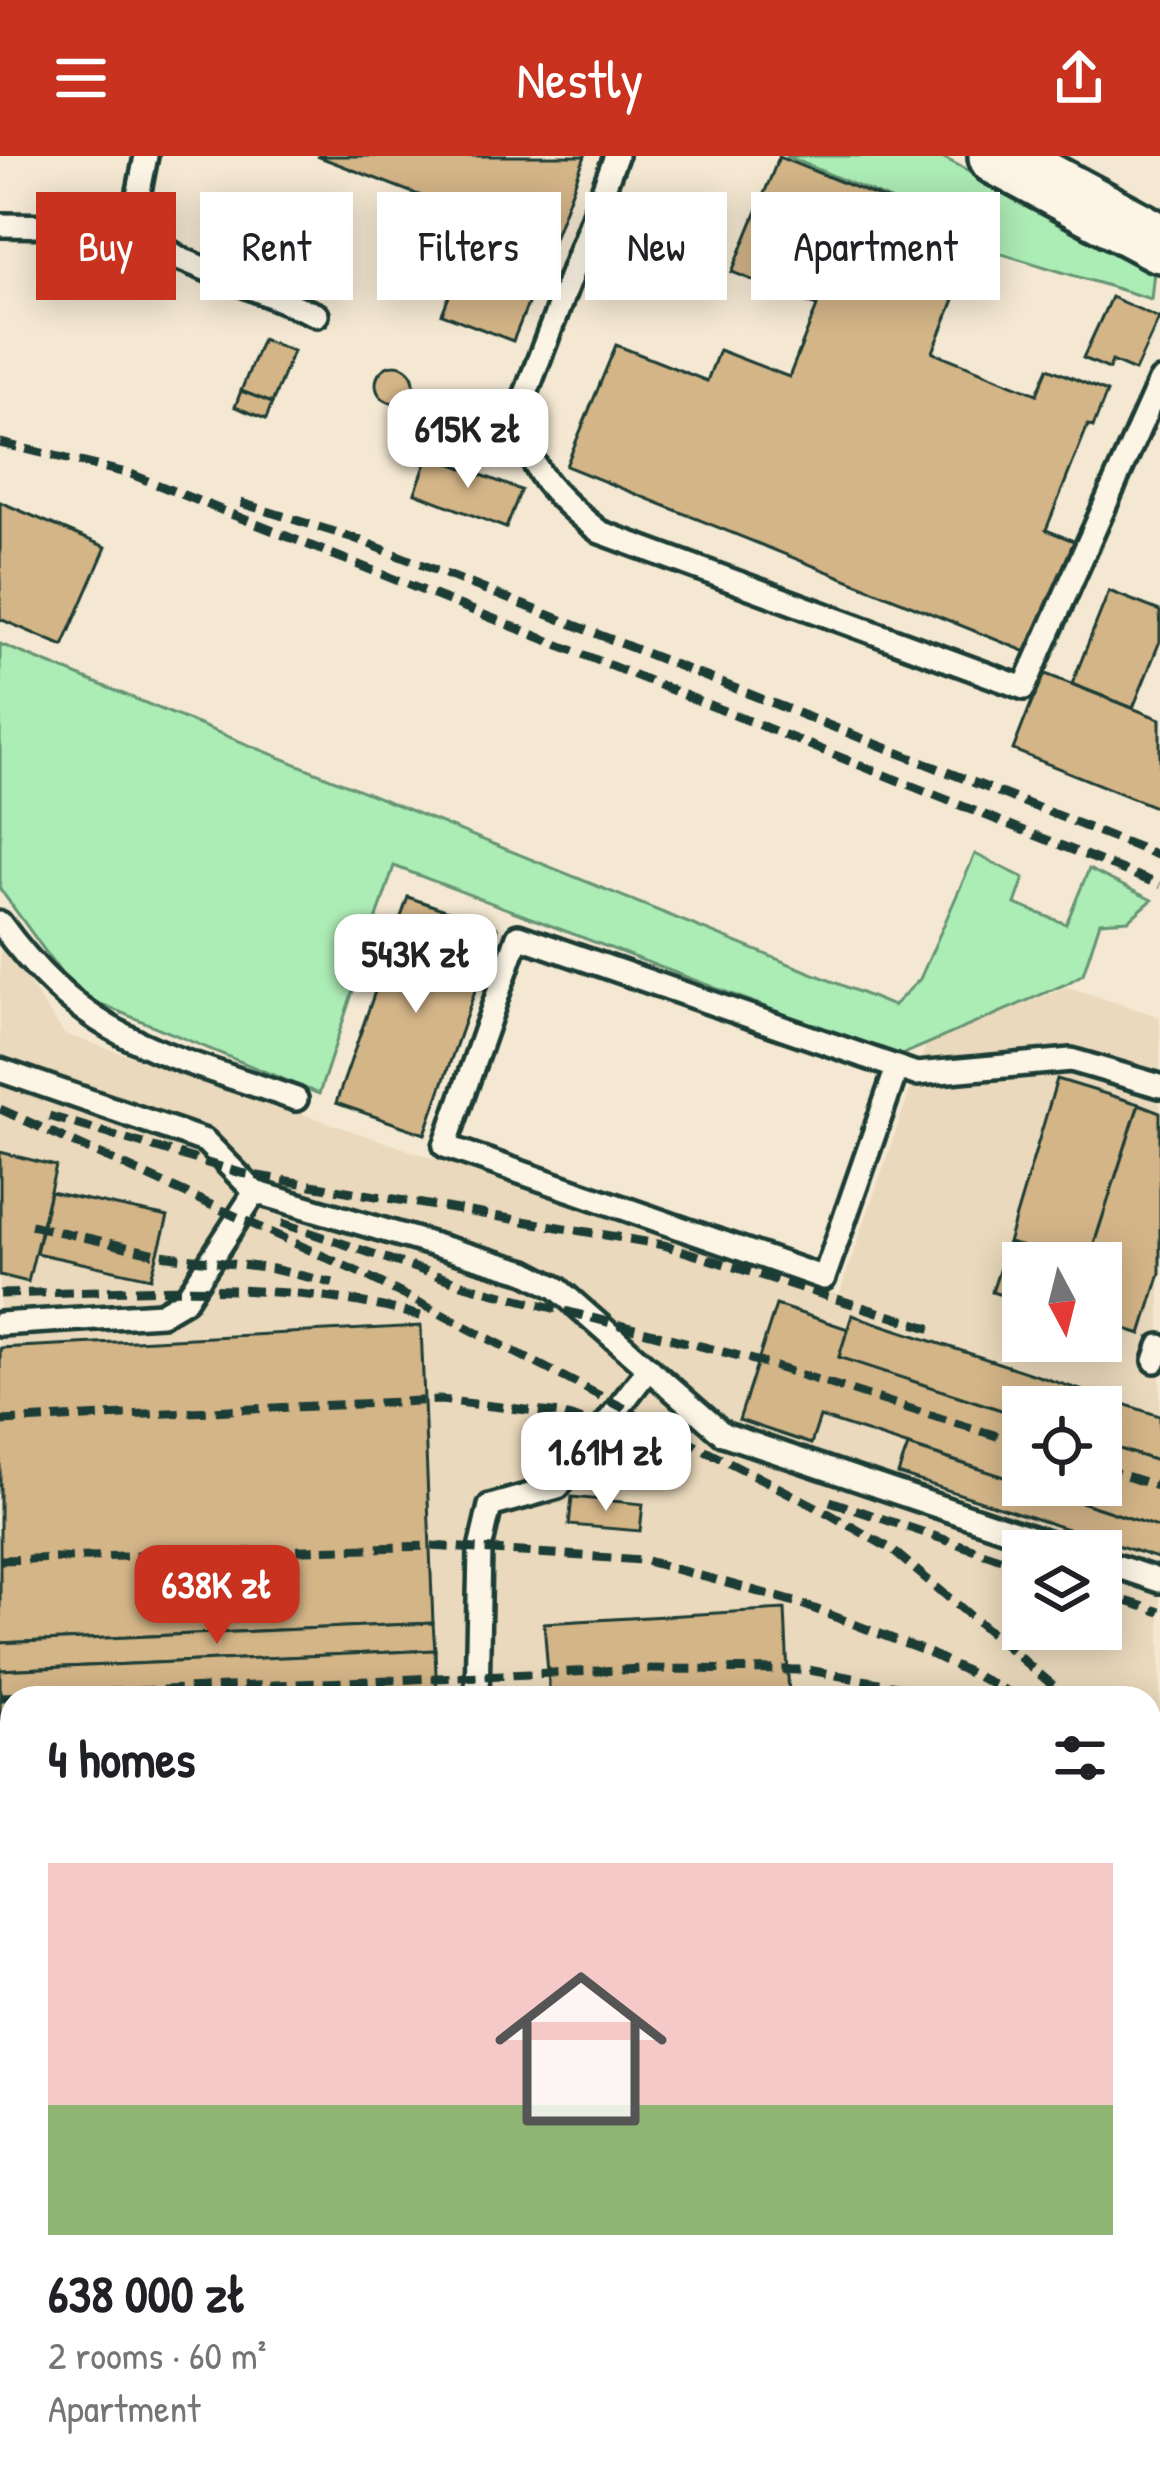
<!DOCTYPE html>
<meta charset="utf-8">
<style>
:root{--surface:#fff;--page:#f6f6f6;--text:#202124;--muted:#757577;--accent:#c8321e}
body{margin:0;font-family:"Patrick Hand",sans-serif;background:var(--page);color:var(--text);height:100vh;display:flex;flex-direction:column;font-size:45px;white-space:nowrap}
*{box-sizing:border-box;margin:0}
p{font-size:39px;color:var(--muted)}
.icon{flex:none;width:66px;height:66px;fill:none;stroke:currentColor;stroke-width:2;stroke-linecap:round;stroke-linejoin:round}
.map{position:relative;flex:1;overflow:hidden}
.details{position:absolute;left:0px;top:1530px;width:1161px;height:804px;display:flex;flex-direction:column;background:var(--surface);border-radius:36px 36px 0 0;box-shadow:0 6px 30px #0003}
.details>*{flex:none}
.banner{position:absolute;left:36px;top:36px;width:1089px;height:108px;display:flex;gap:24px}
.needle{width:78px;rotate:173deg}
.controls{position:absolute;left:1002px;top:1086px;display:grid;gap:24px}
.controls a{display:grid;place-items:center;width:120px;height:120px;border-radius:0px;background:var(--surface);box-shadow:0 6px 30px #0003;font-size:60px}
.price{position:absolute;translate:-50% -102px;padding:0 27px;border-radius:24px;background:#fff;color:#222;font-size:39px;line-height:78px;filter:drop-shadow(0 3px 6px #0008)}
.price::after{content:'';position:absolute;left:50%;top:72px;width:36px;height:27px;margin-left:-18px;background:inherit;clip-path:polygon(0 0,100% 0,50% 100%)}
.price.current{background:var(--accent);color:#fff}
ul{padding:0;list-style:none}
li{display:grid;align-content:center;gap:24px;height:636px;padding:0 48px}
li span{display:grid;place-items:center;height:372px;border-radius:0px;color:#555}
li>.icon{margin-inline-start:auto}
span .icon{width:216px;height:216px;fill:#fffc;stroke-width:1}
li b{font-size:51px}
h2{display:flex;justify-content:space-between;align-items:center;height:144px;padding:0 48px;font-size:51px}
.pill{padding:0 42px;border-radius:0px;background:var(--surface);box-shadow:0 6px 30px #0003;font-size:42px;line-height:108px}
.pill.current{background:var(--accent);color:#fff}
header{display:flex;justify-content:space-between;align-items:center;height:156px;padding:0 48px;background:var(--accent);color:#fff;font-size:54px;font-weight:600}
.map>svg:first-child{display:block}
</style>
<header><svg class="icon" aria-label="menu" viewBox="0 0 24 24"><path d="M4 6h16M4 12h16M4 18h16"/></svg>Nestly<svg class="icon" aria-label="share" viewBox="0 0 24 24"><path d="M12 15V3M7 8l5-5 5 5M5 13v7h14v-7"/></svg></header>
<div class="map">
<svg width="1160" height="2334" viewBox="0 0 1160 2334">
<rect width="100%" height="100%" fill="#f4e8d2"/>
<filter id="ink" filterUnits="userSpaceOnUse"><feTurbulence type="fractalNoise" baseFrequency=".00833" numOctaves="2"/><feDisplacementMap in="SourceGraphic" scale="24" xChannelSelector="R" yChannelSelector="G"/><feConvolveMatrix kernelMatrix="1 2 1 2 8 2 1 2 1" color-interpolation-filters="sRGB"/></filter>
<g filter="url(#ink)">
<path fill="#ead9bc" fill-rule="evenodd" d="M 0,785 L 64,878 L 839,1139 L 927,886 L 1068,831 L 1160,861 L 1160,2066 L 1149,2069 L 1149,1542 L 12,1542 L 12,2253 L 0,2254 ZM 1023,1107 L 1101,1107 L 1101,1185 L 1023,1185 ZM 1023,1251 L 1101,1251 L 1101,1329 L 1023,1329 ZM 1023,1395 L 1101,1395 L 1101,1473 L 1023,1473 Z"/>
<g fill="#acecb5" stroke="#669474" stroke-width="3">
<path d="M 786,0 L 940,0 L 1141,103 L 1154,115 L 1151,143 L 976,90 L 978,81 Z"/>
<path d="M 0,488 L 893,850 L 920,823 L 975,698 L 1024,722 L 1015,748 L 1066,768 L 1089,713 L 1152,744 L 1129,764 L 1100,766 L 1083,818 L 1066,828 L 897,901 L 394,710 L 319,938 L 76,838 L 0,733 Z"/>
<path d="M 235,2322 L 407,2322 L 330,2334 L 158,2334 Z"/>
</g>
<g fill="#d4b588" stroke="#1f3d34" stroke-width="3">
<path d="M 317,0 L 585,0 L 551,90 Z"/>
<path d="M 779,1 L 979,81 L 933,196 L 1037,238 L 1048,212 L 1107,236 L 1093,271 L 1088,269 L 1046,374 L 1074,385 L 1029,497 L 566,310 L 616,189 L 707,225 L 719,194 L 789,221 L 817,150 L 732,116 Z"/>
<path d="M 480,62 L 551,90 L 513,185 L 442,158 Z"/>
<path d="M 1111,141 L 1159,162 L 1135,215 L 1112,205 L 1109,213 L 1083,202 Z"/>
<path d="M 262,183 L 293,195 L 272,247 L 241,235 Z"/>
<circle cx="395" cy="228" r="19"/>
<path d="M 241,235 L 272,247 L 266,263 L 235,251 Z"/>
<path d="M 429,299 L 521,334 L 506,372 L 415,337 Z"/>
<path d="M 0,346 L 106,391 L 63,490 L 0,463 Z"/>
<path d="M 1109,435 L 1160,455 L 1160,485 L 1133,552 L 1072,528 Z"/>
<path d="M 1043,517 L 1160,563 L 1160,653 L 1013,594 Z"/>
<path d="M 408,741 L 497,772 L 425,978 L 336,947 Z"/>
<path d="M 1057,923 L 1139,948 L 1088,1107 L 1008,1087 Z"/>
<path d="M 1139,948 L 1160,956 L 1160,1117 L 1141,1178 L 1101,1165 L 1101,1107 L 1088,1107 Z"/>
<path d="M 0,996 L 56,1010 L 28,1126 L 0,1119 Z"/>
<path d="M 50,1036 L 168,1061 L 151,1122 L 36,1097 Z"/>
<path d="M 1008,1087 L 1043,1098 L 1071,1107 L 1023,1107 L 1023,1146 L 992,1136 Z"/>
<path d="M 776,1149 L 848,1173 L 839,1201 L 1023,1261 L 1023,1327 L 820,1261 L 811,1288 L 739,1264 Z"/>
<path d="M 852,1159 L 1160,1260 L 1160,1306 L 1101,1287 L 1101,1251 L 1023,1251 L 1023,1261 L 839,1201 Z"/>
<path d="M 421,1170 L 433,1467 L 0,1487 L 0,1192 Z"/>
<path d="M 1101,1287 L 1160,1306 L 1160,1372 L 1028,1329 L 1101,1329 Z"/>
<path d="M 908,1290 L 1160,1372 L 1160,1403 L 898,1318 Z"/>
<path d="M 572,1341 L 643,1348 L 640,1375 L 569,1369 Z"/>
<path d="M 785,1453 L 789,1542 L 550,1542 L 544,1467 Z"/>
<path d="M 433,1467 L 435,1494 L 0,1514 L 0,1487 Z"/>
<path d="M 435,1494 L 437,1542 L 12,1542 L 12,1735 L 0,1736 L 0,1514 Z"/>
<path d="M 0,1751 L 12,1751 L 12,1930 L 0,1931 Z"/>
<path d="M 12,1930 L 12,2176 L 0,2177 L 0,1931 Z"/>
</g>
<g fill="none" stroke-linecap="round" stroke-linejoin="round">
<g stroke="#1f3d34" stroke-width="30">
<g id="lane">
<path d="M 616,0 L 519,256 C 525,313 556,342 600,376 L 1024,532 L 1160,225"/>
<path d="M 0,69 L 132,71 L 181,103 L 317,159"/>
<path d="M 132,71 L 146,0"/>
<path d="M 0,767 C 88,888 163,896 296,943"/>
<path d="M 897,912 L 824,1122 L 445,990 L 518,780 L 916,918 L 1071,904 L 1160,930"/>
<path d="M 0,914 L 205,985 L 255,1036 L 526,1116 L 557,1132 L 723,1278 L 1071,1395"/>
<path d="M 0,1168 L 161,1158 L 185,1144 L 255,1036"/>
<path d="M 1155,1205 L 1160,1190"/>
<path d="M 1101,1405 L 1160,1425"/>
<path d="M 477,1542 L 480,1393 L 490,1350 L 558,1331 L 649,1212"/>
<path d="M 0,2209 L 12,2209"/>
</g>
</g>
<g stroke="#1f3d34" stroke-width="66">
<path id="secondary" d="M 998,0 L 1160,87"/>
</g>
<g stroke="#1f3d34" stroke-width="72">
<g id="primary">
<path d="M 1149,2244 L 1160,2242"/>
<path d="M 450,2334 L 530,2322"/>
<path d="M 719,2334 L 763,2322"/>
</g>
</g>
<g stroke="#1f3d34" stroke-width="8" stroke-dasharray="3 9" stroke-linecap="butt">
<path d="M 1149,2094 L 1160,2092"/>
<path d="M 1149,2318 L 1160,2317"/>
<path d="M 1040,2334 L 1117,2322"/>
</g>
<use href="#lane" stroke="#fcf5e5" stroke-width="21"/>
<use href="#secondary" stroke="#fcf5e5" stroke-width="57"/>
<use href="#primary" stroke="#fcf5e5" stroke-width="63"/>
<g stroke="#1f3d34" stroke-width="9" stroke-dasharray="18 9" stroke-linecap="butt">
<path d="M 0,287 L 131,318 L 1160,729"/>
<path d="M 241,347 L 354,382 L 1160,700"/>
<path d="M 0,953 L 367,1120 L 824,1355 L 891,1393 L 1068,1542"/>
<path d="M 49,960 L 241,1017 L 664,1089 L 939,1175"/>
<path d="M 282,1067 L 468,1130 L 747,1202 L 1023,1288"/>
<path d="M 31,1069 L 161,1099 L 273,1113 L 333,1127"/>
<path d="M 0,1138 C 143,1135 288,1121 427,1162"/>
<path d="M 0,1265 L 440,1244 L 561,1258 L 676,1294"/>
<path d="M 1101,1312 L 1160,1331"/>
<path d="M 830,1345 L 1023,1410"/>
<path d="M 0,1404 L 431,1390 L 643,1404 L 799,1447 L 927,1496 L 1021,1542"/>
<path d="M 1101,1437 L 1160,1456"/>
<path d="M 0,1541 L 643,1513 L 809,1514 L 961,1542"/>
<path d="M 0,1594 L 12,1593"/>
<path d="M 1149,1599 L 1160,1607"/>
<path d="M 1149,1643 L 1160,1646"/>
<path d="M 0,1650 L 12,1650"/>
<path d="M 1149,1688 L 1160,1689"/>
<path d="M 0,1705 L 12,1705"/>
<path d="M 1149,1756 L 1160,1757"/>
<path d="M 1149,1784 L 1160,1784"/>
<path d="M 1149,1816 L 1160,1816"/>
</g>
</g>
</g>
</svg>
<div class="controls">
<a><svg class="needle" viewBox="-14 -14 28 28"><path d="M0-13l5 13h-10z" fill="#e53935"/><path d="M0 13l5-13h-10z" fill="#757577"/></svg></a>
<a><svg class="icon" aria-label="locate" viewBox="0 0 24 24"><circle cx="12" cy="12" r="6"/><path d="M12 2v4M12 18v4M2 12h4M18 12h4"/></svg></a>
<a><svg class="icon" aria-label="layers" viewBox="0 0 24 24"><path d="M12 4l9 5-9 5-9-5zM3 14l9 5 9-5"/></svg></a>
</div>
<b class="price" style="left:468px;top:335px">615K zł</b>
<b class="price" style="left:416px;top:860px">543K zł</b>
<b class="price" style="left:606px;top:1358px">1.61M zł</b>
<b class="price current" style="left:217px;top:1491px">638K zł</b>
<div class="banner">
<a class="pill current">Buy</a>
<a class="pill">Rent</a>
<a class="pill">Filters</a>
<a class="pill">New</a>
<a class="pill">Apartment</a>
</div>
<section class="details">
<h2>4 homes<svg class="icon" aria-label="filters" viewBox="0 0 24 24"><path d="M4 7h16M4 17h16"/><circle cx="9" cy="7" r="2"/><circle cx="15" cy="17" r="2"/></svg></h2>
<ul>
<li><span style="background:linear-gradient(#f6c9c9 65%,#8fb573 0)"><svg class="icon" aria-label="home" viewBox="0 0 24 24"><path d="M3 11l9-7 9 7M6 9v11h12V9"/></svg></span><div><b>638 000 zł</b><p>2 rooms · 60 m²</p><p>Apartment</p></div></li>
</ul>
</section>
</div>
